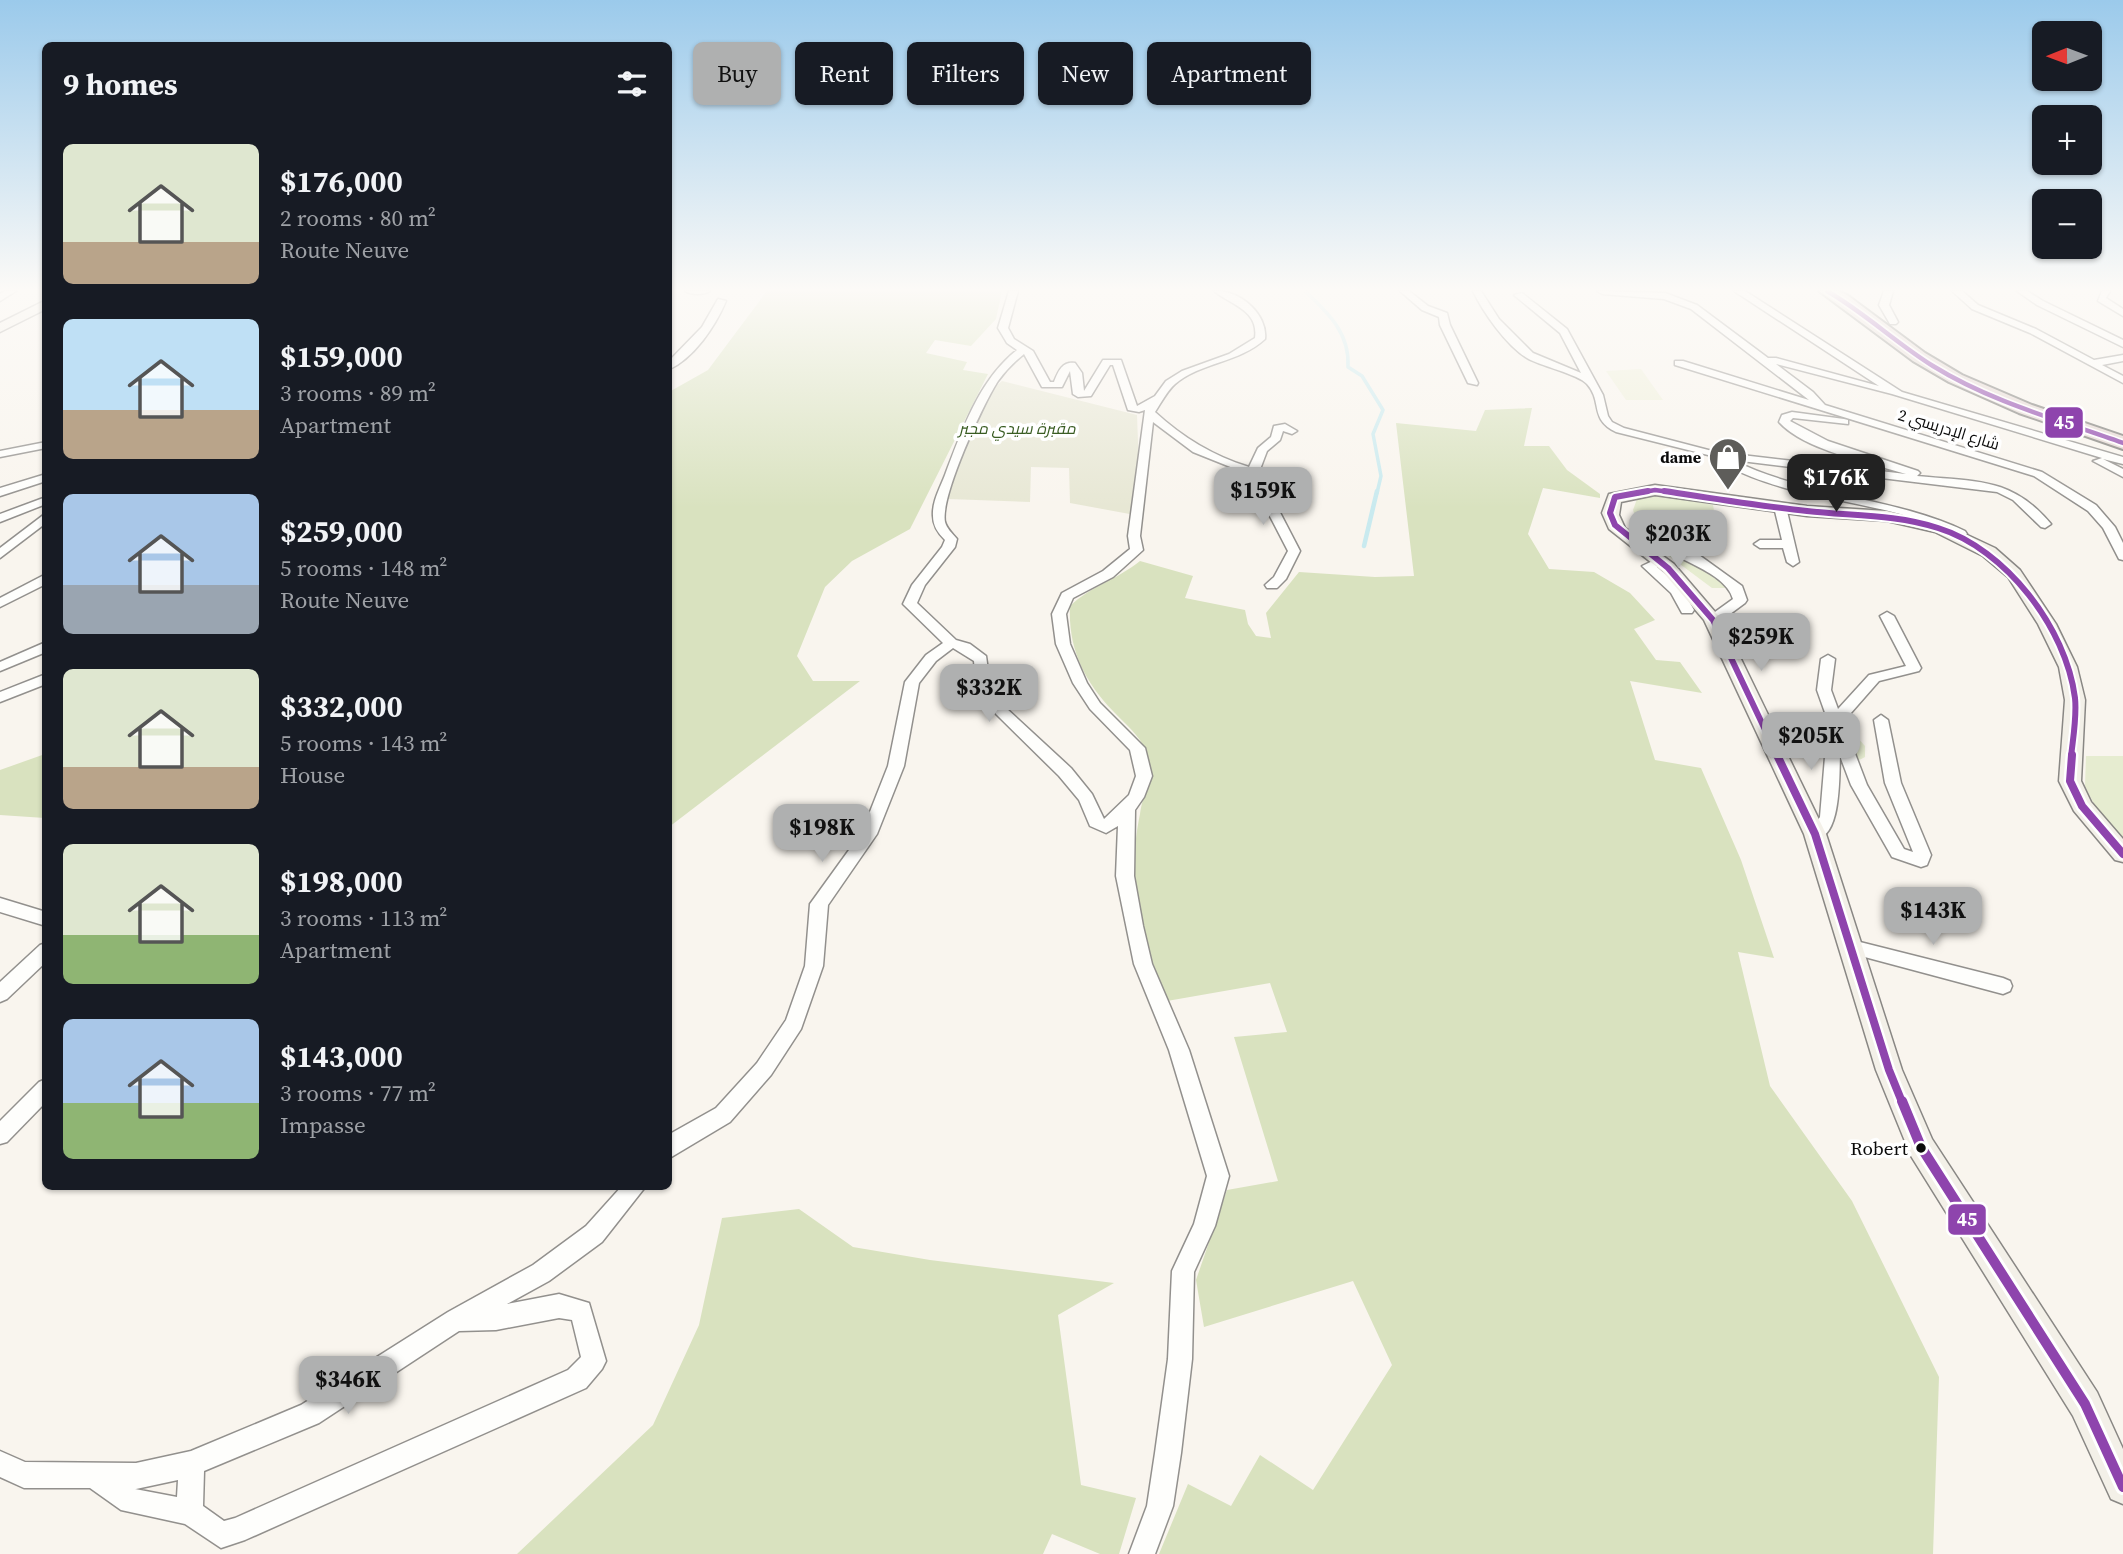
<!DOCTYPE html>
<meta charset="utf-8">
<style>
:root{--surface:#171b24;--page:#242831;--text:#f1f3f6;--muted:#9ea1a6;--accent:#afb0b0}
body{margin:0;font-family:"Source Serif 4",Cairo,serif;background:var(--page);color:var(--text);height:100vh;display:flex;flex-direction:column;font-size:26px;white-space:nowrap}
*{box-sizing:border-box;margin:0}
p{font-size:23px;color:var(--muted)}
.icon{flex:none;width:38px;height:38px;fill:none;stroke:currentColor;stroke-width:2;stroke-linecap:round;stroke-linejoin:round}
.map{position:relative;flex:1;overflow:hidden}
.panel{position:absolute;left:42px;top:42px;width:630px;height:1148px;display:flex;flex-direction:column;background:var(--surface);border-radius:10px;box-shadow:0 2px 5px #0004}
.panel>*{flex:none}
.top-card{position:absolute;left:693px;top:42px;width:665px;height:63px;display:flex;gap:14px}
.needle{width:46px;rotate:269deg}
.controls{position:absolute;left:2032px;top:21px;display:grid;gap:14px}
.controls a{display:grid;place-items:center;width:70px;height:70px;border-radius:10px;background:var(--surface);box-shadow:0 2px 5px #0004;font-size:35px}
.price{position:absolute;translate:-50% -60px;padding:0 16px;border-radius:14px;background:var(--accent);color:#111;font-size:23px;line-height:46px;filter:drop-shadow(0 2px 4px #0008)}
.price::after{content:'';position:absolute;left:50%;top:42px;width:21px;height:16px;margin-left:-10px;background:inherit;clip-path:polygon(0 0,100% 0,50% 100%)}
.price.current{background:#222;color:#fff}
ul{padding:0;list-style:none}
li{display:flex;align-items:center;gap:21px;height:175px;padding:0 21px}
li span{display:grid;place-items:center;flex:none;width:196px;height:140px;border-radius:10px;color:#555}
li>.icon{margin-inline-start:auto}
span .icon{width:84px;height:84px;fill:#fffc;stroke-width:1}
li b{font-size:30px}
h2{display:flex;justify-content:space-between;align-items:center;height:84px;padding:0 21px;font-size:30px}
.chip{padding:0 24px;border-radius:10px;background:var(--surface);box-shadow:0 2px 5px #0004;font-size:24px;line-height:63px}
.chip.current{background:var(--accent);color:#111}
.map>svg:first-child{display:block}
</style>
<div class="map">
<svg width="2123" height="1554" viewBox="0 0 2123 1554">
<rect width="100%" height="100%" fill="#f9f5ee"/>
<g fill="#e6ecd0">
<path d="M 1662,495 L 1713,505 L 1718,534 L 1647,517 L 1650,537 L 1693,561 L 1731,588 L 1712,588 L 1649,541 L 1639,529 L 1633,510 L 1637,499 Z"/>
<path d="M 1820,728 C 1837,726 1854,732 1865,746 L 1865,757 C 1848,768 1819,757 1811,739 L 1814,730 Z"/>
<path d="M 2086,756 L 2123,756 L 2123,841 L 2095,806 L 2085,786 Z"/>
</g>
<g fill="#d9e2bf">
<path d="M 767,291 L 1002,291 L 996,319 L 971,346 L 935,340 L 926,353 L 967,362 L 963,370 L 988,374 L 910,529 L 852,561 L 825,587 L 797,656 L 813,681 L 860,681 L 669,827 L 669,392 L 708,370 Z"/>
<path d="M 1532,408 L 1524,446 L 1549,446 L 1567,470 L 1600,494 L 1600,498 L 1543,488 L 1528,534 L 1549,569 L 1594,572 L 1630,593 L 1655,620 L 1634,629 L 1656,660 L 1680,662 L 1702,693 L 1630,681 L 1655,760 L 1701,768 L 1741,860 L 1774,958 L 1738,952 L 1770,1086 L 1852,1201 L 1939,1377 L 1933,1554 L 1159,1554 L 1188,1484 L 1231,1506 L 1260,1455 L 1313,1490 L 1392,1365 L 1353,1281 L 1204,1327 L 1196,1280 L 1227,1190 L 1278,1181 L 1234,1037 L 1287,1032 L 1270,983 L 1167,1001 C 1151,960 1135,917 1134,872 C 1134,854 1136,832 1140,814 C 1144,786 1155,783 1146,752 C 1141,736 1124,723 1113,711 C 1084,681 1068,648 1070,606 C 1091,586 1118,579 1140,561 L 1193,576 L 1185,598 L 1245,610 L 1248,624 L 1256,636 L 1271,638 L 1266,613 L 1299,572 L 1375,577 L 1414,576 L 1396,423 L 1476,431 L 1485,410 Z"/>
<path d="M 45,754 L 45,818 L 0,815 L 0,770 Z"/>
<path d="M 799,1209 L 853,1247 L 930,1260 L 1114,1283 L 1058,1315 L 1081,1485 L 1136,1498 L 1119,1554 L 1100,1554 L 1052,1534 L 1043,1554 L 517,1554 L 653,1425 L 699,1325 L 722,1218 Z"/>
</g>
<path fill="#e7e7d4" d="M 1002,381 L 1137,415 L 1139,469 L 1135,515 L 1070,503 L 1069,468 L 1031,467 L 1030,502 L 948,499 C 960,465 974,403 1002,381 Z"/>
<path fill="#eff0da" d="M 1641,369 L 1663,400 L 1626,400 L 1606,371 Z"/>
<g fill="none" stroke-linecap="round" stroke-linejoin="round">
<path stroke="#c9eaef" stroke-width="3.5" d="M 1305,291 C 1328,313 1350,333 1348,367 L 1362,376 L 1383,410 L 1373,434 L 1381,476 L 1377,493"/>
<path stroke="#c9eaef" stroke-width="4.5" d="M 1364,546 L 1377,491"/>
<g stroke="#92908d" stroke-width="3">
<g id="street">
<path d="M 5,291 L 16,291 L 0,301 L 0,294 Z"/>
<path d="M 685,291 L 710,291 C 704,295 691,295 685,291 Z"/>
<path d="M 1009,291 L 1018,291 L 1008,328 L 1014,339 L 1033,351 L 1050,382 L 1054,382 C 1058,372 1062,361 1075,363 L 1082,373 L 1084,391 L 1103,360 L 1121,360 L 1137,406 L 1155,396 L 1166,381 L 1182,371 L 1229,354 L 1255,338 C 1259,310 1231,305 1214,291 C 1239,289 1268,314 1265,339 C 1239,363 1201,362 1175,384 C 1167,391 1161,403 1155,412 C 1182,437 1213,456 1249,467 L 1258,448 L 1271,437 L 1274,426 L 1285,424 L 1297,431 L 1292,434 L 1283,431 L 1280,440 L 1267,451 L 1259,472 L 1300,551 L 1286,579 L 1277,588 L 1267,588 L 1265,585 L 1274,577 L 1288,551 L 1248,474 L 1193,452 L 1153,422 L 1140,536 L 1143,550 L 1113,577 L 1073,598 L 1066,614 L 1070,644 L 1087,683 L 1100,703 L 1145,748 L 1152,776 L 1144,797 L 1135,810 L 1134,876 L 1143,926 L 1152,964 L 1189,1050 L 1229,1176 L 1215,1226 L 1194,1272 L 1192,1359 L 1181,1453 L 1173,1506 L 1155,1554 L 1129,1554 L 1147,1506 L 1155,1453 L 1168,1359 L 1172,1271 L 1194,1224 L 1207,1176 L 1169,1050 L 1134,964 L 1116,876 L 1118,826 L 1106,833 L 1090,826 L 1079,800 L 1059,776 L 996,714 L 976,685 L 974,661 L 953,648 L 936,661 L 919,683 L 904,766 L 877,834 L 828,905 L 823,966 L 801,1029 L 771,1075 L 730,1122 L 668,1159 L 668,1135 L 716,1108 L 757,1063 L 786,1020 L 805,966 L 810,904 L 862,832 L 888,766 L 905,682 L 926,655 L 943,643 L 903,604 L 912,585 L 942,547 L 945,540 C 938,533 933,526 933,516 C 932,502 940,488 945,475 C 962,430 979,380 1017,350 L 1007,343 L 998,328 ZM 1024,354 L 1042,387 L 1062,387 L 1070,371 L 1073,394 L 1078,397 L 1091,396 L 1110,365 L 1113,365 L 1128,410 L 1139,412 L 1145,410 L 1128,536 L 1130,549 L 1103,571 L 1062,593 L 1052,614 L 1056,644 L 1073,683 L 1090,709 L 1130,750 L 1136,776 L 1129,795 L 1104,819 L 1092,794 L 1071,768 L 1006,708 L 990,685 L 986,656 L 970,644 L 956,640 L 917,603 L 925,585 L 955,547 L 957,539 C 952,533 947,529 945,522 C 940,497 983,404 998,381 C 1006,370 1014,362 1024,354 Z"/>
<path d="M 1400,291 L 1409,291 L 1428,306 L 1447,313 L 1450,325 L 1478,383 L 1477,385 L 1468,383 L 1440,325 L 1439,317 L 1422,310 Z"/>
<path d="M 1473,291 L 1481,291 L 1499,319 L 1533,353 L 1581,373 L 1560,333 L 1514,295 L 1522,293 L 1567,329 L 1603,395 L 1608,416 L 1612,422 L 1624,428 L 1716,452 L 1906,474 C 1870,463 1804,450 1779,422 L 1782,415 L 1792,412 L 1844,419 L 1848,420 L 1848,424 L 1793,418 L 1790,421 L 1828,441 L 1918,471 L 1920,473 L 1917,476 C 1974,482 2011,476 2051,524 L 2045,528 L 2041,527 L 2013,500 L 1997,492 L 1733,460 C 1806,497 1891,496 1965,531 L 1967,534 L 1961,538 C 1940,532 1921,520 1900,514 C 1837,497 1783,495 1723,464 L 1721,462 L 1724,459 L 1616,432 C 1589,419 1603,402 1587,384 C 1578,374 1540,366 1527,358 C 1506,345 1483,312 1473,291 Z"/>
<path d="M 1597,291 L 1665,293 L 1697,305 L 1768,358 L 1776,358 L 1879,386 L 1734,291 L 1745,291 L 1902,392 L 2123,457 L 2123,464 L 2103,459 L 2123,469 L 2123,477 L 2093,461 L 2102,458 L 1892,394 L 1776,364 L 1813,392 L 1825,405 L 2042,472 L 2096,505 L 2115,527 L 2123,543 L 2123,560 L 2119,559 L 2103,528 L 2088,511 L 2034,476 L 1675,365 L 1675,361 L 1683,361 L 1809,400 L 1691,309 L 1664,299 L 1602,294 Z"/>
<path d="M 1884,291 L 1893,291 L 1889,305 L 1898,322 L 1896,324 L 1890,324 L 1879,305 Z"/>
<path d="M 1952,291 L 1962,291 L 1978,305 L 2036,329 L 2094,360 L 2123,355 L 2123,361 L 2102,365 L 2123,376 L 2123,383 L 2030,333 L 1972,309 Z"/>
<path d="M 2017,291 L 2027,291 L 2043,301 L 2123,340 L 2123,347 L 2037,305 Z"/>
<path d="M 2102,291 L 2110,291 L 2106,298 L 2123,309 L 2123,316 L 2098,301 Z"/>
<path d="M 718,299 L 726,301 C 715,327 694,358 668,370 L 668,362 L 702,327 Z"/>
<path d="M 46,442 L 46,448 L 0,457 L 0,451 Z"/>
<path d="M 46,474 L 46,481 L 0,496 L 0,488 Z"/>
<path d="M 46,497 L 46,504 L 0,522 L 0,514 Z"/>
<path d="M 1780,503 L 1786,507 L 1799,562 L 1793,566 L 1787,562 L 1783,548 L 1760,548 L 1754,544 L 1760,540 L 1782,540 L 1774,507 Z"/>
<path d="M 46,513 L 46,523 L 0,558 L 0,548 Z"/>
<path d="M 1653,525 L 1657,526 L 1659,535 L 1664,540 L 1699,555 L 1742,586 L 1747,600 L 1745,603 L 1718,623 L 1708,623 L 1706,620 L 1708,617 L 1733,599 C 1725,569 1665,558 1647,536 L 1647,529 Z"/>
<path d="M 1661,557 L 1667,561 L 1657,567 L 1681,588 L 1694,610 L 1692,613 L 1682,613 L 1671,593 L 1642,566 Z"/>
<path d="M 46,574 L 46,584 L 0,607 L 0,598 Z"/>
<path d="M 1887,612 L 1894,616 L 1921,668 L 1919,671 L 1879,681 L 1843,722 L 1867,785 L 1904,849 L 1913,852 L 1885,783 L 1874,720 L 1881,715 L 1888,720 L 1901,783 L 1931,855 L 1927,865 L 1921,867 L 1892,857 L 1851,785 L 1840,756 C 1839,775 1842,848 1809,838 L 1807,834 L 1820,817 L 1828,721 L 1817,690 L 1821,659 L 1828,655 L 1835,659 L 1831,690 L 1838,709 L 1869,675 L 1906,666 L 1880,616 Z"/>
<path d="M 46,642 L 46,652 L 0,671 L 0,662 Z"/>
<path d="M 46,674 L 46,684 L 0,702 L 0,692 Z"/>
<path d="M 0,898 L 46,912 L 46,926 L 0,912 Z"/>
<path d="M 1852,940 L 2003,978 L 2010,981 L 2012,986 L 2010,991 L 2003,994 L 1846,952 L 1843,947 L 1846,942 Z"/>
<path d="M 46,943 L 46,962 L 7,999 L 0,1002 L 0,982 L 40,945 Z"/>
<path d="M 46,1079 L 46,1102 L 7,1142 L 0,1144 L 0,1121 L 39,1082 Z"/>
<path d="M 622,1186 L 646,1186 L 602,1242 L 549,1281 L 507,1304 L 559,1294 L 589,1303 L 606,1361 L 602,1369 L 586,1388 L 245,1540 L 221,1548 L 185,1524 L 121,1510 L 90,1488 L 24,1488 L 0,1477 L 0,1451 L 25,1462 L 136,1463 L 191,1451 L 301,1405 L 448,1312 L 533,1265 L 586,1226 ZM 559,1318 L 572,1320 L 581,1357 L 568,1370 L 235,1518 L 224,1521 L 203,1506 L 204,1471 L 319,1423 L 459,1331 L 496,1330 ZM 178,1480 L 177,1497 L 135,1489 L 136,1489 Z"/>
</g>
</g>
<g stroke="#898784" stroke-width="3">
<g id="secondary">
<path d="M 46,300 L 46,309 L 0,332 L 0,323 Z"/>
<path d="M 1655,485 L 1807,506 L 1887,511 L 1946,525 L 1995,548 L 2020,570 L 2056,624 L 2077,667 L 2085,700 L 2081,781 L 2091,802 L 2123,839 L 2123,862 L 2115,860 L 2074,811 L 2059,781 L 2065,700 L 2059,667 L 2038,624 L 2008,577 L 1983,556 L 1935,532 L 1887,521 L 1807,516 L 1655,495 L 1621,502 L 1619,515 L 1625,528 L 1674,564 L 1722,620 L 1826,834 L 1902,1070 L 1932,1139 L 2097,1392 L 2123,1449 L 2123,1504 L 2111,1499 L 2073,1416 L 1911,1156 L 1876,1070 L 1804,834 L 1704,620 L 1662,571 L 1609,529 L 1602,513 L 1609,494 Z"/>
</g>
</g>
<g stroke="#7f7e7a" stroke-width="4">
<path id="highway" d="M 1819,291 L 1838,291 L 1847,295 L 1925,353 L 1962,375 L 2032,405 L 2123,436 L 2123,449 L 2019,413 L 1949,382 L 1913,361 Z"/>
</g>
<use href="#street" fill="#fefefc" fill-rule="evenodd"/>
<use href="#secondary" fill="#f3f0e8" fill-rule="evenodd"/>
<use href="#highway" fill="#e6dad5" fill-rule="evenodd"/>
<g stroke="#fff" stroke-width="8">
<g id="bus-1-far3">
<path d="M 1827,291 C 1865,313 1896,343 1933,366 C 1991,402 2059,420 2123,443"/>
<path d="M 1638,493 L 1655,490 L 1677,493"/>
</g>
</g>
<g stroke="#fff" stroke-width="10">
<g id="bus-1-far2">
<path d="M 1648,491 L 1615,497 L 1610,513 L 1615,525 L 1668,568 L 1713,620 L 1778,757"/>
<path d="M 1664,491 C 1711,498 1759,506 1807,511 C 1851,516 1895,514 1938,528 C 2006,549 2066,628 2075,698 C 2077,717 2073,738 2071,757"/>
</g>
</g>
<g stroke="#fff" stroke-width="13">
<g id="bus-1-far1">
<path d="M 1777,755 L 1815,834 L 1889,1070 L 1902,1102"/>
<path d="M 2072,755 L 2070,781 L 2082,806 L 2123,854"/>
</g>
</g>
<g stroke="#fff" stroke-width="16">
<path id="bus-1" d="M 1902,1101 L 1921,1147 L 2085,1404 L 2123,1487"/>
</g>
<use href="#bus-1-far3" stroke="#8e44ad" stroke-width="4.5"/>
<use href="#bus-1-far2" stroke="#8e44ad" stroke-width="6"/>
<use href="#bus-1-far1" stroke="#8e44ad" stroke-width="8"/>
<use href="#bus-1" stroke="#8e44ad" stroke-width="10"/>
</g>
<linearGradient id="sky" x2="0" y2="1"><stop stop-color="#9bcaeb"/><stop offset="0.57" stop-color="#fcfaf7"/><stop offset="1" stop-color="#fcfaf7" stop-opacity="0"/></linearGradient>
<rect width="2123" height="508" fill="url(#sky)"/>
<defs>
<g id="shop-pin" transform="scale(2.0125)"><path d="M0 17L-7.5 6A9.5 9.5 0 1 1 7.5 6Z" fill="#5e5d5a" stroke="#fff"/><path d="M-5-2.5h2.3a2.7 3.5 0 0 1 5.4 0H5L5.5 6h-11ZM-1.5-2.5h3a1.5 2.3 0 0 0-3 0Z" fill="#fff"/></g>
</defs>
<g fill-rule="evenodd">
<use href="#shop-pin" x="1728" y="457"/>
</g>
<circle fill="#0b0b0b" stroke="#fff" stroke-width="2.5" cx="1921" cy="1148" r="6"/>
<g text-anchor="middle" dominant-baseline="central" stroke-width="7" stroke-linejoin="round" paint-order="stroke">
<g font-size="16" font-style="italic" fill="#395c22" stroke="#fff">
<text x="1017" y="428">مقبرة سيدي مجبر</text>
</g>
<g font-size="16" fill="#0b0b0b" stroke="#fff">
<text transform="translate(1949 429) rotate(17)">شارع الإدريسي 2</text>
</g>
<g font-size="16" font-weight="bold" fill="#0b0b0b" stroke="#fff" text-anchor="end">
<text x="1701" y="457">dame</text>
</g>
<g font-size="19" fill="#0b0b0b" stroke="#fff" text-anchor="end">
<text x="1908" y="1148">Robert</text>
</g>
</g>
<g stroke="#fff" stroke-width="2.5">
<rect x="2044" y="406" width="40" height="33" rx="7" fill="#8e44ad"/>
<rect x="1947" y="1203" width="40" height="33" rx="7" fill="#8e44ad"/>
</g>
<g font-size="19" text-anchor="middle" font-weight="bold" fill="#fff">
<text x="2064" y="429">45</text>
<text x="1967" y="1226">45</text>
</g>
</svg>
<div class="controls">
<a><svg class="needle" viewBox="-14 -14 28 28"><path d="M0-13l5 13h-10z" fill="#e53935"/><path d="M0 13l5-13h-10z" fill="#9ea1a6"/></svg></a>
<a>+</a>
<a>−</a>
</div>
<b class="price current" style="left:1836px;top:514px">$176K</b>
<b class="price" style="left:1263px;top:527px">$159K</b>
<b class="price" style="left:1678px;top:570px">$203K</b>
<b class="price" style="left:1761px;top:673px">$259K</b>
<b class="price" style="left:989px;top:724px">$332K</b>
<b class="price" style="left:1811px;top:772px">$205K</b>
<b class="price" style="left:822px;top:864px">$198K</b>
<b class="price" style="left:1933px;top:947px">$143K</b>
<b class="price" style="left:348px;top:1416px">$346K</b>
<div class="top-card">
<a class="chip current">Buy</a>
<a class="chip">Rent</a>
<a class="chip">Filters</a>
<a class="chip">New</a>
<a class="chip">Apartment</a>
</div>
<section class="panel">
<h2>9 homes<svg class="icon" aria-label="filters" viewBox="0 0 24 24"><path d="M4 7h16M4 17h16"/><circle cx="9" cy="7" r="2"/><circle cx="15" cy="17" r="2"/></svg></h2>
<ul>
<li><span style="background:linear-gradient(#dfe7d0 70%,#b9a48a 0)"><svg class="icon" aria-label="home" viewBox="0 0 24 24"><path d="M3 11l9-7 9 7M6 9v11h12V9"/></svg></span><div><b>$176,000</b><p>2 rooms · 80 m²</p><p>Route Neuve</p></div></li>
<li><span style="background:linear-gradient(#bfe0f5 65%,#b9a48a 0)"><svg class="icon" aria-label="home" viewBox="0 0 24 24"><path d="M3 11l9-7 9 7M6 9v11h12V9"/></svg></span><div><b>$159,000</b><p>3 rooms · 89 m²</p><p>Apartment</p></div></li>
<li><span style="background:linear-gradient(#a9c7e8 65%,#9aa5b1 0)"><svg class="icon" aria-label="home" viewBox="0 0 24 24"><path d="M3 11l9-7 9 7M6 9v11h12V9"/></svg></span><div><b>$259,000</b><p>5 rooms · 148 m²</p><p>Route Neuve</p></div></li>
<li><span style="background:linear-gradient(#dfe7d0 70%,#b9a48a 0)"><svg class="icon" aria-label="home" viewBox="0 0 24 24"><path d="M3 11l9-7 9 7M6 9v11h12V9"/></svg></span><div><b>$332,000</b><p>5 rooms · 143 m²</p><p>House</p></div></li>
<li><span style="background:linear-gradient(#dfe7d0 65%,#8fb573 0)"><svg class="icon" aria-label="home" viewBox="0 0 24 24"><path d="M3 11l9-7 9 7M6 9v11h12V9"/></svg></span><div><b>$198,000</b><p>3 rooms · 113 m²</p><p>Apartment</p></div></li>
<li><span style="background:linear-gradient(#a9c7e8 60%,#8fb573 0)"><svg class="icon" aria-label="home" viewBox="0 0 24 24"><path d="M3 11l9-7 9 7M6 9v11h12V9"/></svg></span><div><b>$143,000</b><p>3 rooms · 77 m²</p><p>Impasse</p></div></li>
</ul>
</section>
</div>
